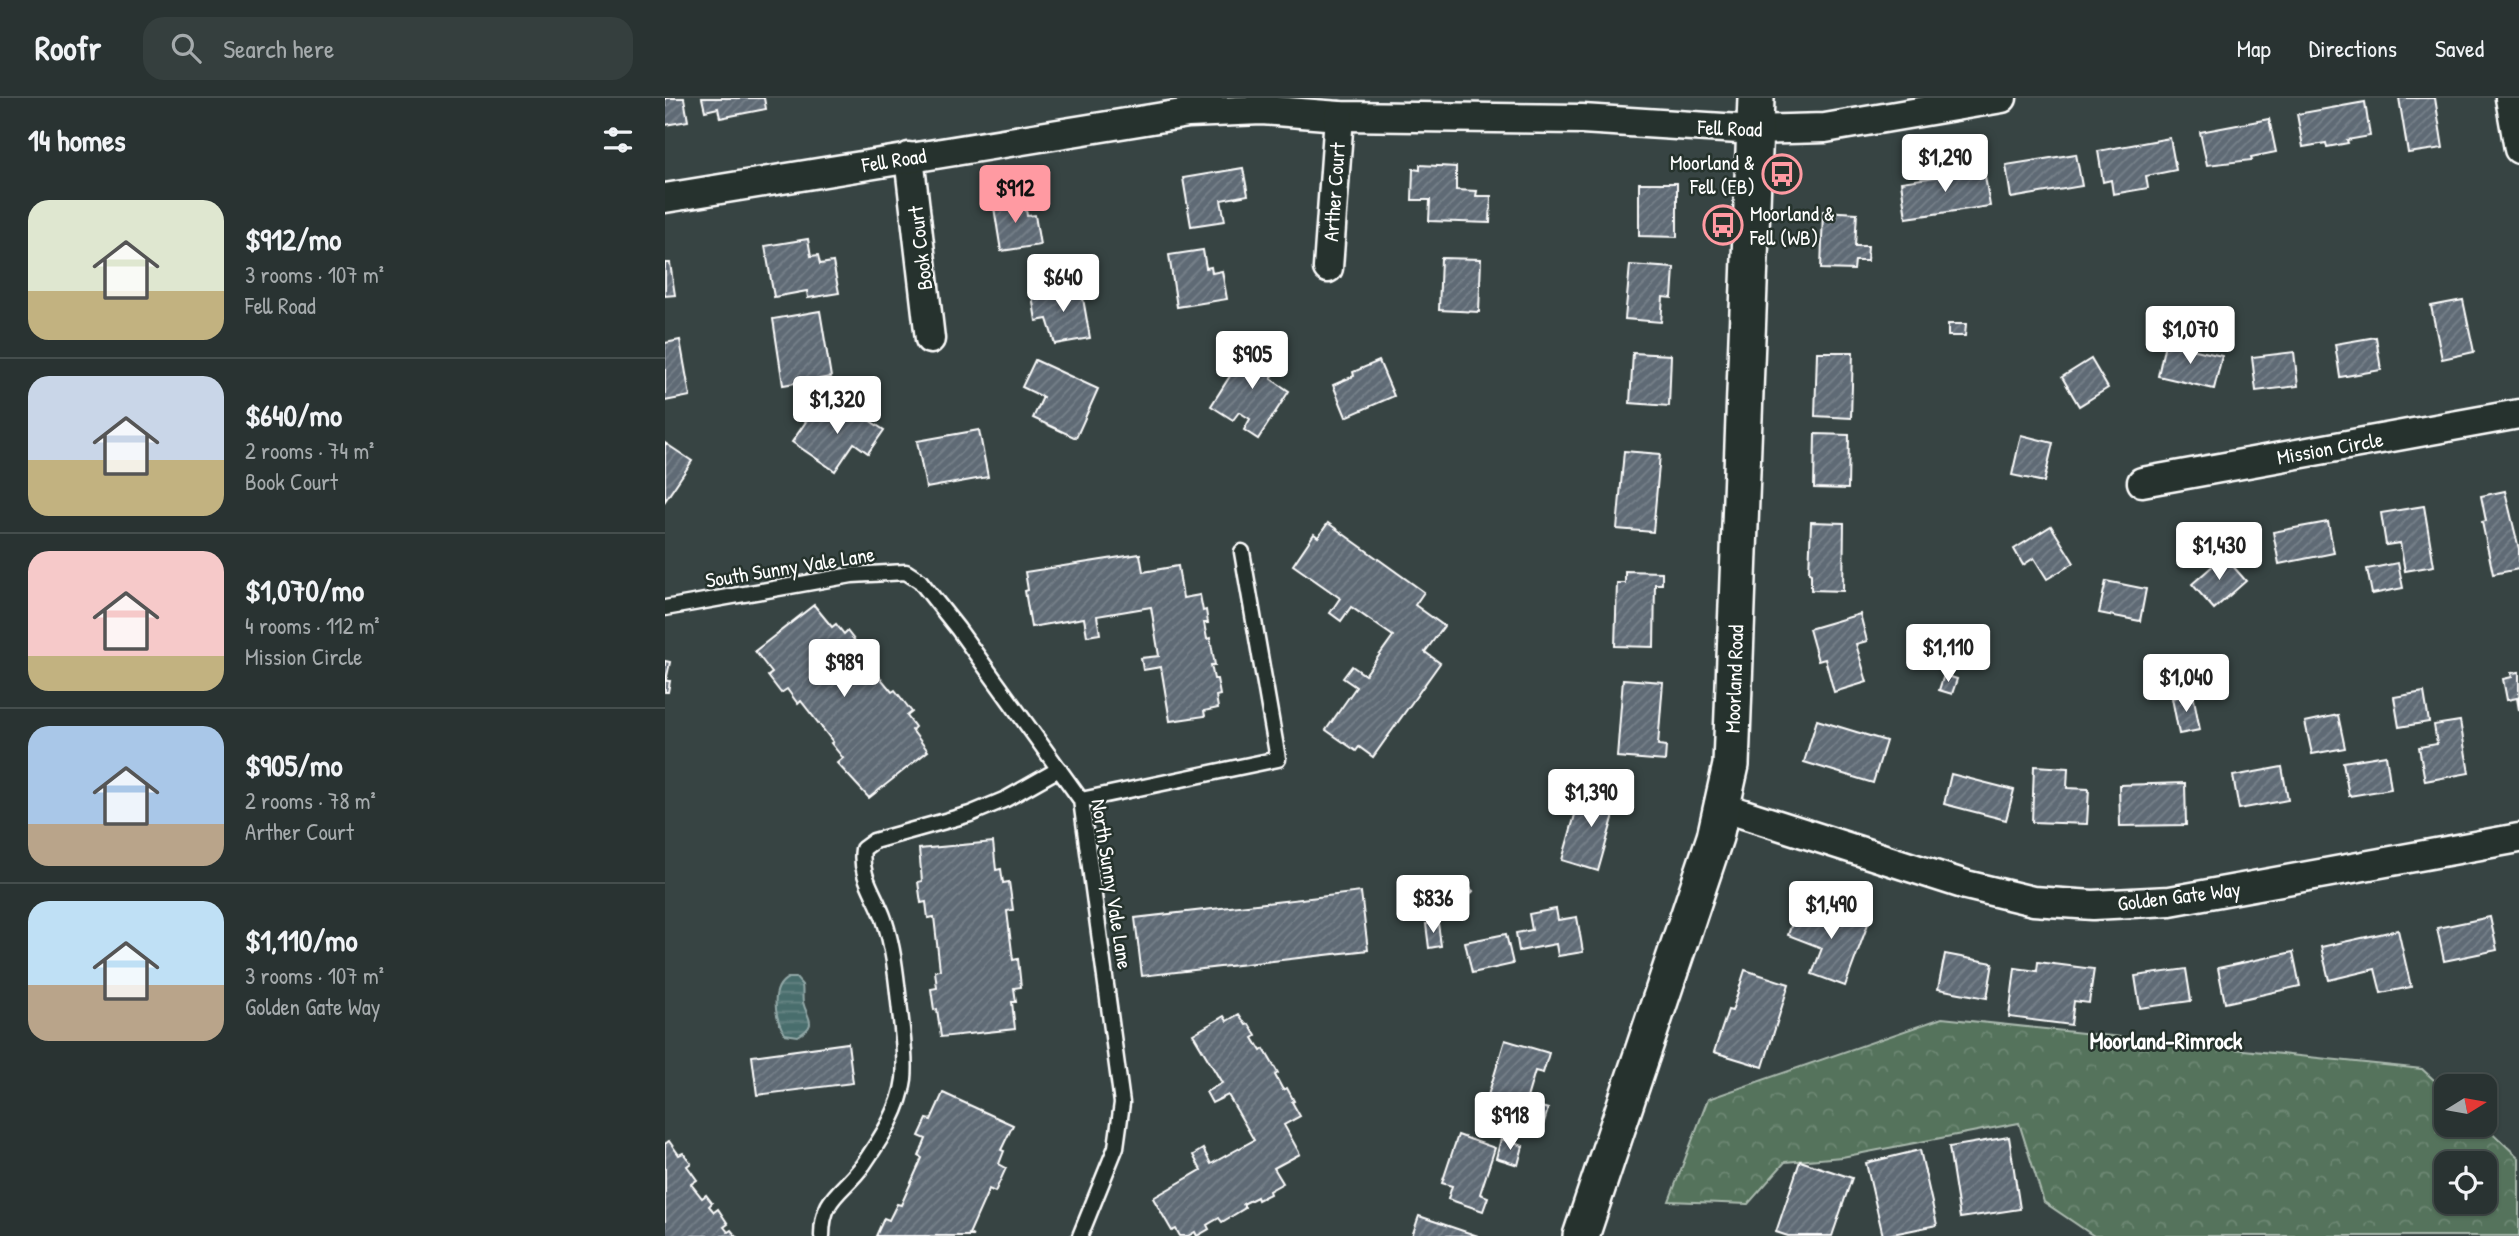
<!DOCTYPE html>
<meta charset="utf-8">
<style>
:root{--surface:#293332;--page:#353f3e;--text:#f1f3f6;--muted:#a5aaac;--line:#454e4d;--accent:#ff9aa2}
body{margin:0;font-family:"Patrick Hand",sans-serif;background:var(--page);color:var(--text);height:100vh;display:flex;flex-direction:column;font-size:26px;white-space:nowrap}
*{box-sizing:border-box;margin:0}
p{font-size:23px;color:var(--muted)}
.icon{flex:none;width:38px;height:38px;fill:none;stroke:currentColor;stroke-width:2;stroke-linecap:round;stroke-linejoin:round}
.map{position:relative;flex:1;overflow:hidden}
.sheet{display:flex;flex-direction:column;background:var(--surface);width:665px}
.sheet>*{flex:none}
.needle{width:46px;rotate:79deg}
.fabs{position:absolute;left:1769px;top:976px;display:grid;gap:14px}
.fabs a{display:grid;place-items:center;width:63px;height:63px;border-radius:14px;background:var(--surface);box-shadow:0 2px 5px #0004,0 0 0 2px var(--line);font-size:35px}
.price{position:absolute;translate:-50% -60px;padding:0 16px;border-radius:7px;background:#fff;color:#222;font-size:23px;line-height:46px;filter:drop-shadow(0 2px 4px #0008)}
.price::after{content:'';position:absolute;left:50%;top:42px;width:21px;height:16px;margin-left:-10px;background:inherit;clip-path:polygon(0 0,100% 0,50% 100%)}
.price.current{background:var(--accent);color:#111}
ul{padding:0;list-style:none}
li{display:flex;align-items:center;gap:21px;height:175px;padding:0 28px}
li+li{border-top:2px solid var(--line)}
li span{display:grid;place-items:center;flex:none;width:196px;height:140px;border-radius:21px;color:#555}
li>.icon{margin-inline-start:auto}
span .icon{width:84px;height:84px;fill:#fffc;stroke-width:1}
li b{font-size:30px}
h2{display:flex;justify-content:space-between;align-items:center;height:84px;padding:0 28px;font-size:30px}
header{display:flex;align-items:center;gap:42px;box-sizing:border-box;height:98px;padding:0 35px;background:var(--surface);border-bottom:2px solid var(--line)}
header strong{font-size:33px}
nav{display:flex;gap:38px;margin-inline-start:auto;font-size:24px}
.search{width:490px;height:63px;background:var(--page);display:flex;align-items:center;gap:18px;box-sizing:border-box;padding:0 24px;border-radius:21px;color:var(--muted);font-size:26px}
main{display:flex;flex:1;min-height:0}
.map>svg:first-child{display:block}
</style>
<header>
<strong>Roofr</strong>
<div class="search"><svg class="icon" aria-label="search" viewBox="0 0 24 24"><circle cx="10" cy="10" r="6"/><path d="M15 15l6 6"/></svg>Search here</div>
<nav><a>Map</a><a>Directions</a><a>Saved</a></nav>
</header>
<main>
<section class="sheet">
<h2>14 homes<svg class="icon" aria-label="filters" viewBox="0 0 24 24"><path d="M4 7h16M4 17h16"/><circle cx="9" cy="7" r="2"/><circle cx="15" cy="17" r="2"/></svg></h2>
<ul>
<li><span style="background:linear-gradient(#dfe7d0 65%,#c2b280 0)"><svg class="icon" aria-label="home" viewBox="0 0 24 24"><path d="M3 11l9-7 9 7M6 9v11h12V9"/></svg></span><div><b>$912/mo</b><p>3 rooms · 107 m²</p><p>Fell Road</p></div></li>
<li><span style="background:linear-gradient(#c9d6e8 60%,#c2b280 0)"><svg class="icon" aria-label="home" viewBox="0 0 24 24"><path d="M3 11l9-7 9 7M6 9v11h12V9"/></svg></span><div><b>$640/mo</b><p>2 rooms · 74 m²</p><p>Book Court</p></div></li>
<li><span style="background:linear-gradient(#f6c9c9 75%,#c2b280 0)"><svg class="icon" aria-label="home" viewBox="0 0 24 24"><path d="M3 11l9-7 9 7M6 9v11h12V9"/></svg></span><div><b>$1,070/mo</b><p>4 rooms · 112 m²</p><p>Mission Circle</p></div></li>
<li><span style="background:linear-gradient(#a9c7e8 70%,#b9a48a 0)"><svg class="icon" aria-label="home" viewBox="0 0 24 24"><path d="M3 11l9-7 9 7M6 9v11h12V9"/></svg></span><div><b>$905/mo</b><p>2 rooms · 78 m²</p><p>Arther Court</p></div></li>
<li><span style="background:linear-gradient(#bfe0f5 60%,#b9a48a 0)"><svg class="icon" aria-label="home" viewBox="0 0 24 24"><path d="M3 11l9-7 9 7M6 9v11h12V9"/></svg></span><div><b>$1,110/mo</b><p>3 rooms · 107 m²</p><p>Golden Gate Way</p></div></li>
</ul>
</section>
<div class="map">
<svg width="1854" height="1138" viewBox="0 0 1854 1138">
<defs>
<pattern id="forest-crowns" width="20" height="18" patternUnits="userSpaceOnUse" patternTransform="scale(1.75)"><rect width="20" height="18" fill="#55735c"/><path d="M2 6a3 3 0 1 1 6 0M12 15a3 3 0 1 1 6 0" fill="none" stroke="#6e8874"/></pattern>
<pattern id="water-rules" width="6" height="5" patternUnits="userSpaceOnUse" patternTransform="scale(1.75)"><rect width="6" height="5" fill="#4a6e6d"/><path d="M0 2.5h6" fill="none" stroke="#658483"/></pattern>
<pattern id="building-hatch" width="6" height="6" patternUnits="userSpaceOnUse" patternTransform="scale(1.75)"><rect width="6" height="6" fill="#5f6b75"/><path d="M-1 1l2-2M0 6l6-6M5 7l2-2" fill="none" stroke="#77818a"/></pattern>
</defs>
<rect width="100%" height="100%" fill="#374443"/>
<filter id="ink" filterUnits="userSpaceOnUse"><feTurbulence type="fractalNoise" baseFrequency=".0143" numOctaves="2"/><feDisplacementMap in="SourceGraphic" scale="14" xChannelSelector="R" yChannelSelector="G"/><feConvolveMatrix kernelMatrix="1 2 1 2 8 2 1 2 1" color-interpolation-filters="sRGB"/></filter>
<g filter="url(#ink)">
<path fill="url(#forest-crowns)" stroke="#aab9ae" stroke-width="2" fill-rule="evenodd" d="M 1277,920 L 1757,971 L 1781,993 L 1782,1027 L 1819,1027 L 1854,1060 L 1854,1138 L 1429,1138 L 1379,1104 L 1354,1025 L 1177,1059 L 1120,1064 L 1083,1106 L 1004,1103 L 1043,1001 ZM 1782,1066 L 1820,1066 L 1820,1104 L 1782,1104 Z"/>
<path fill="url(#water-rules)" stroke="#92a8a7" stroke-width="2" d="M 123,880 L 131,880 L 137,887 C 138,892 137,899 138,904 C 142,921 154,926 133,938 L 120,936 C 110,921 104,890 123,880 Z"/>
<g fill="url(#building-hatch)" stroke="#fff" stroke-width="2">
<path d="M 0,0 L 19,0 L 23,23 L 0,27 Z"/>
<path d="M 37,0 L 99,0 L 101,11 L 55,20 L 53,10 L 40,13 Z"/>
<path d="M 1734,0 L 1770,0 L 1778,50 L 1743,55 Z"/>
<path d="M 1700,4 L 1705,38 L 1682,42 L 1683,45 L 1662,49 L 1661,45 L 1638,49 L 1632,16 Z"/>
<path d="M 1604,21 L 1611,54 L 1586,59 L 1587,62 L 1542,67 L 1535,34 Z"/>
<path d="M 1505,40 L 1511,72 L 1481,78 L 1483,90 L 1448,96 L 1446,82 L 1438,84 L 1433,53 Z"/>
<path d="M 1411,56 L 1417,88 L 1346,100 L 1341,67 Z"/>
<path d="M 755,67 L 791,69 L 791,92 L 812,93 L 811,98 L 826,98 L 825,125 L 764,123 L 765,102 L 747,102 L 748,71 L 755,72 Z"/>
<path d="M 578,70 L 583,97 L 556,102 L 560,123 L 526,128 L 518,80 Z"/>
<path d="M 1319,72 L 1325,108 L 1241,120 L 1236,84 Z"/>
<path d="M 974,85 L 1012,85 L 1012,139 L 974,138 Z"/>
<path d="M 359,98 L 362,118 L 370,117 L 375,147 L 336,153 L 328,103 Z"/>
<path d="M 1158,113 L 1192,115 L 1190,148 L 1203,148 L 1202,163 L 1190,163 L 1189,172 L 1156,171 Z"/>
<path d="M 143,141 L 146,158 L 153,157 L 155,166 L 168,164 L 174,195 L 143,200 L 142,193 L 109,199 L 100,148 Z"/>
<path d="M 538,152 L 541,170 L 546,169 L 547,175 L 557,173 L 562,201 L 512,209 L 504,157 Z"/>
<path d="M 776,160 L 816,161 L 814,214 L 774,212 Z"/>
<path d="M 0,165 L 5,165 L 10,197 L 0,198 Z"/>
<path d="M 965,167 L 1009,170 L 1007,200 L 998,199 L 996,224 L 960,221 Z"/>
<path d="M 416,189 L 425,240 L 390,246 L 382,221 L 371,223 L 367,197 Z"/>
<path d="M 1798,202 L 1809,254 L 1777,261 L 1766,208 Z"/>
<path d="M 155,213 L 166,279 L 118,287 L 108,221 Z"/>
<path d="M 1283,226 L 1301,226 L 1300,238 L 1283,238 Z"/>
<path d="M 1711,239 L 1716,272 L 1675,279 L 1670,246 Z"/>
<path d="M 15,242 L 25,298 L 0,303 L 0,245 Z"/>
<path d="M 586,245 L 616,264 L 606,281 L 624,293 L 593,341 L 579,332 L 585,321 L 574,314 L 568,322 L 546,308 Z"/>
<path d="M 1500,245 L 1557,258 L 1549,291 L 1493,278 Z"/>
<path d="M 1152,254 L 1188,254 L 1186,320 L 1150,318 Z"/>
<path d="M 1629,254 L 1633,288 L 1591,293 L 1587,259 Z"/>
<path d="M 968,255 L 1006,257 L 1004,308 L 965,305 Z"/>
<path d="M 1426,261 L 1443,290 L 1414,308 L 1397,279 Z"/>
<path d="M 370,262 L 433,291 L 411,340 L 368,320 L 378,299 L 357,289 Z"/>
<path d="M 714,263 L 729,298 L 681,319 L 668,287 L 689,278 L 688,274 Z"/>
<path d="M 181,307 L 219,332 L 203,355 L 189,345 L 170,373 L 127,344 L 149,312 L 163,321 L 168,314 L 174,317 Z"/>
<path d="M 314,332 L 323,379 L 261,390 L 252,343 Z"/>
<path d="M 1150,336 L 1184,337 L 1183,391 L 1149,390 Z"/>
<path d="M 1356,337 L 1388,345 L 1379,384 L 1347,377 Z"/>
<path d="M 0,345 L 27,363 L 0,403 Z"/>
<path d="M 959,353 L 995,356 L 988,434 L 952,431 Z"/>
<path d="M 1840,393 L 1854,451 L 1854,471 L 1828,476 L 1817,424 L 1821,423 L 1816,398 Z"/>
<path d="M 1759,408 L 1769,468 L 1740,473 L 1735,445 L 1721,447 L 1716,415 Z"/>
<path d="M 1146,424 L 1179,425 L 1178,493 L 1146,492 L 1146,476 L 1144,475 Z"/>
<path d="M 1663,424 L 1669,455 L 1614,466 L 1608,434 Z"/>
<path d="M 663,425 L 759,494 L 750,507 L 779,528 L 760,554 L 775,565 L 708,659 L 694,649 L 691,653 L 661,632 L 691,589 L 678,580 L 687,568 L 700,577 L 728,538 L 686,509 L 676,523 L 665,515 L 675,500 L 628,467 L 649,436 L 653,439 Z"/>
<path d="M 1386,428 L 1409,465 L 1382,481 L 1369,460 L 1358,467 L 1349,451 Z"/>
<path d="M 475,456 L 478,474 L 513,468 L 518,500 L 535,497 L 538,513 L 541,512 L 543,525 L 539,525 L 542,541 L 545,540 L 550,567 L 546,567 L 549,581 L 552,581 L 555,597 L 551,598 L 553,610 L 539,613 L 540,618 L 505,623 L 496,569 L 478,572 L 476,560 L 494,558 L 486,509 L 432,518 L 435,536 L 422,538 L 419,520 L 366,529 L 360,493 L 363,492 L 360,474 Z"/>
<path d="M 1559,458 L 1581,483 L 1549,511 L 1527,486 Z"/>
<path d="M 1733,465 L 1738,490 L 1707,496 L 1702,471 Z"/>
<path d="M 960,473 L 997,474 L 997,486 L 990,486 L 989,549 L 950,548 L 952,485 L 960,485 Z"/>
<path d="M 1441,483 L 1481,491 L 1475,523 L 1434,515 Z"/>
<path d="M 149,507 L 167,529 L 171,526 L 179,536 L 182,533 L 197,552 L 194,554 L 227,594 L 230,592 L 247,614 L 242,618 L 250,629 L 247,632 L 263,653 L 204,700 L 172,665 L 178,660 L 166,645 L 168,644 L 136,603 L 133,606 L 122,591 L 116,595 L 103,578 L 107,575 L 90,553 Z"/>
<path d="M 1195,516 L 1202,543 L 1191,546 L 1202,584 L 1169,594 L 1160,561 L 1153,563 L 1144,531 Z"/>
<path d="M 0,563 L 5,564 L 1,583 L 5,583 L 3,594 L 0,594 Z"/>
<path d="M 1854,574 L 1854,612 L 1852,600 L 1842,602 L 1838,581 L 1847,579 L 1846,575 Z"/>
<path d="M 1279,577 L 1292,581 L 1287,596 L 1274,592 Z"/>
<path d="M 958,581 L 998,584 L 993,647 L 1001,648 L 1000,663 L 952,659 Z"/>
<path d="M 1759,594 L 1764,624 L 1734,629 L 1729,599 Z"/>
<path d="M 1528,596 L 1535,632 L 1514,636 L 1507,600 Z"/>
<path d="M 1673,617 L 1680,650 L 1647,656 L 1640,624 Z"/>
<path d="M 1152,622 L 1221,643 L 1208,685 L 1139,664 Z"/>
<path d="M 1795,623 L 1804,675 L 1760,683 L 1754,649 L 1772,646 L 1769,627 Z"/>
<path d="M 1721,657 L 1726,691 L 1684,698 L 1678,664 Z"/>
<path d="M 1369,668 L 1403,670 L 1402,690 L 1424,691 L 1422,726 L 1367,724 Z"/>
<path d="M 1617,669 L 1623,702 L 1574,711 L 1568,678 Z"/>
<path d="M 1286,676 L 1349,692 L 1341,722 L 1279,706 Z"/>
<path d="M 1520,685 L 1521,727 L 1455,728 L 1454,687 Z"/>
<path d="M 918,689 L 954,699 L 933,773 L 897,762 Z"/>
<path d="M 328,744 L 331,772 L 336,771 L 338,785 L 344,784 L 348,812 L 342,813 L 348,862 L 353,861 L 356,889 L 349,890 L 351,904 L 347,904 L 350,931 L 276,939 L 272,911 L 269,912 L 266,891 L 272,890 L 270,873 L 275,872 L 269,819 L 263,820 L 261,804 L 256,805 L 253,784 L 257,783 L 254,751 Z"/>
<path d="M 800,786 L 808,793 L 795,809 L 786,801 Z"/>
<path d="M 696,794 L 703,852 L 477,878 L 470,820 Z"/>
<path d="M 1133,808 L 1167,820 L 1170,811 L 1204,823 L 1180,888 L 1147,876 L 1157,850 L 1123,837 Z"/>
<path d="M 891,811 L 893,822 L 912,819 L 918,854 L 893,858 L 891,846 L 854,853 L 851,835 L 867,832 L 864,816 Z"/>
<path d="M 1825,819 L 1832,852 L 1779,863 L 1772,830 Z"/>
<path d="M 773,825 L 776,848 L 764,850 L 761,826 Z"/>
<path d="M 1733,832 L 1746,889 L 1716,895 L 1710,871 L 1664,882 L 1656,849 Z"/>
<path d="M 841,836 L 848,866 L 807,875 L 800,844 Z"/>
<path d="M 1628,854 L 1635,888 L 1560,905 L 1553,870 Z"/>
<path d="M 1280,856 L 1328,865 L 1322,900 L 1273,891 Z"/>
<path d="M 1373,864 L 1429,871 L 1424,905 L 1409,903 L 1406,927 L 1344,919 L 1350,870 L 1372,873 Z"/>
<path d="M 1521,871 L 1526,903 L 1475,910 L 1470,878 Z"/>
<path d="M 1080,872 L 1124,886 L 1098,969 L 1049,954 L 1063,912 L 1067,913 Z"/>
<path d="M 574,916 L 581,927 L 584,926 L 591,938 L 588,940 L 596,953 L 599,951 L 613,975 L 610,977 L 618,992 L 622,990 L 629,1003 L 627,1004 L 635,1018 L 619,1027 L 635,1056 L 609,1070 L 618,1085 L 604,1093 L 605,1096 L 593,1102 L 592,1099 L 578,1106 L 580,1110 L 557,1124 L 554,1120 L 542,1127 L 544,1131 L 532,1138 L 530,1134 L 523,1138 L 515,1138 L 511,1131 L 507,1133 L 488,1100 L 536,1072 L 528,1057 L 538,1051 L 546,1066 L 589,1042 L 563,997 L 547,1005 L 541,994 L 557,985 L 528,936 L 559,918 L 562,923 Z"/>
<path d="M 840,942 L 884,955 L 878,975 L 870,973 L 862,1000 L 867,1002 L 866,1006 L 883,1011 L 876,1034 L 817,1017 Z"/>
<path d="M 183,945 L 188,985 L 92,997 L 87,958 Z"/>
<path d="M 278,995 L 348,1027 L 336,1052 L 339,1053 L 334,1066 L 341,1070 L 330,1094 L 324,1091 L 304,1136 L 308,1138 L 211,1138 L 219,1120 L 224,1122 L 232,1106 L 236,1107 L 257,1060 L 254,1058 L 261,1041 L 254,1038 L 262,1021 L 266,1022 Z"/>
<path d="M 793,1037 L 830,1050 L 815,1096 L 823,1099 L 818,1113 L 783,1101 L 787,1088 L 777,1085 Z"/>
<path d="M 1344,1039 L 1355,1111 L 1295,1120 L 1284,1049 Z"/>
<path d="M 836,1041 L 858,1048 L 853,1067 L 831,1060 Z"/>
<path d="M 4,1043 L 14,1057 L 18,1055 L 26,1065 L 22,1068 L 32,1082 L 26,1086 L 37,1100 L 41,1097 L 47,1105 L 44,1108 L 49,1114 L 53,1111 L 63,1126 L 59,1129 L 63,1134 L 66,1132 L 71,1138 L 0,1138 L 0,1046 Z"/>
<path d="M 1255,1052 L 1272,1127 L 1218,1138 L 1201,1065 Z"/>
<path d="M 1135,1063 L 1187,1080 L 1167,1138 L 1123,1138 L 1111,1134 Z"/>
<path d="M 754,1118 L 813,1138 L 747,1138 Z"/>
</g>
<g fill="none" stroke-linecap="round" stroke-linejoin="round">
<g stroke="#fff" stroke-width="19">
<g id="service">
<path d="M 0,510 L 187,477 L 241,474 L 255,483 L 293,531 L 416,702 L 457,1005 L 451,1049 L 415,1138"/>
<path d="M 416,702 L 613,661 L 577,454"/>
<path d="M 157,1138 C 157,1098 177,1096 198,1067 C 216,1040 235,1013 239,981 C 241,962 238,941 236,922 C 232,888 230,854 219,821 C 211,797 194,778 198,751 L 209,743 L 305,716 L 341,701 L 394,671"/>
</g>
</g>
<g stroke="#fff" stroke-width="33">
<g id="minor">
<path d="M 1845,0 L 1854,51"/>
<path d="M 244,59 L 265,241"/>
<path d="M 0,100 L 523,15 L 597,12 L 674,18 L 917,21 L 1090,32 L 1160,30 L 1337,0"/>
<path d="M 663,170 L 674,18"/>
<path d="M 1477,384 L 1854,316"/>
<path d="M 1057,709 L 1301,787 L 1368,803 L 1428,807 L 1505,803 L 1854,740"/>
</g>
</g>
<g stroke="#fff" stroke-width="40">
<path id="tertiary" d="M 916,1138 L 1050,739 L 1066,667 L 1091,0"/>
</g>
<use href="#service" stroke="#26332d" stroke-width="14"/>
<use href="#minor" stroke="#26332d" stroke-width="28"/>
<use href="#tertiary" stroke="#26332d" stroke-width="35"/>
</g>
</g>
<defs>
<g id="bus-ring" transform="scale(2.0125)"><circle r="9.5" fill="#26332d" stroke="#ff9aa2" stroke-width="1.5"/><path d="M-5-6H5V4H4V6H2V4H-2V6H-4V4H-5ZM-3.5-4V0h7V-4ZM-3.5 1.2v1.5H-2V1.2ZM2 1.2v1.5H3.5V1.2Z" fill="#ff9aa2"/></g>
</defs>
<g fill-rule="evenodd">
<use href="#bus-ring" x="1117" y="76"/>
<use href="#bus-ring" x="1058" y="127"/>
</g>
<g text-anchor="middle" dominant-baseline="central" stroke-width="5" stroke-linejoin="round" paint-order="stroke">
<g font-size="21" fill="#fff" stroke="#26332d">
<text transform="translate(1065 30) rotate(2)">Fell Road</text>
<text transform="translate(229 62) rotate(-9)">Fell Road</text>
<text transform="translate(669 94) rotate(-86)">Arther Court</text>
<text transform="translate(255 150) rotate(-97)">Book Court</text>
<text transform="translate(1665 350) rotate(-10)">Mission Circle</text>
<text transform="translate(125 469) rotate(-9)">South Sunny Vale Lane</text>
<text transform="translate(1069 581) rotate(-88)">Moorland Road</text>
<text transform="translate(447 786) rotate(81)">North Sunny Vale Lane</text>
<text transform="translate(1514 798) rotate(-7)">Golden Gate Way</text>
</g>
<g font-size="21" fill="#fff" stroke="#26332d" text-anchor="end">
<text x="1090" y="64">Moorland &amp;<tspan x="1090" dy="24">Fell (EB)</tspan></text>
<text x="1085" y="115" text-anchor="start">Moorland &amp;<tspan x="1085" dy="24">Fell (WB)</tspan></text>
</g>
<g font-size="23" font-weight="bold" fill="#fff" stroke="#26332d">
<text x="1501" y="942">Moorland-Rimrock</text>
</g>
</g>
</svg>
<div class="fabs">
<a><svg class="needle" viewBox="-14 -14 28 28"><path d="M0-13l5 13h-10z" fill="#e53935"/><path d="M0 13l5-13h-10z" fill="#a5aaac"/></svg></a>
<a><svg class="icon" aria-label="locate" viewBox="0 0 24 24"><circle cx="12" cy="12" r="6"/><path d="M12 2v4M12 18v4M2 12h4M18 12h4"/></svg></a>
</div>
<b class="price" style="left:1280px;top:96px">$1,290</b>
<b class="price current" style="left:350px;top:127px">$912</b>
<b class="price" style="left:398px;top:216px">$640</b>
<b class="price" style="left:1525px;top:268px">$1,070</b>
<b class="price" style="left:587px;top:293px">$905</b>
<b class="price" style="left:172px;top:338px">$1,320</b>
<b class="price" style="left:1554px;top:484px">$1,430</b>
<b class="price" style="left:1283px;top:586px">$1,110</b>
<b class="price" style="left:179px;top:601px">$989</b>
<b class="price" style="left:1521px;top:616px">$1,040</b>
<b class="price" style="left:926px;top:731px">$1,390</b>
<b class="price" style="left:768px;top:837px">$836</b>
<b class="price" style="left:1166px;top:843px">$1,490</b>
<b class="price" style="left:845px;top:1054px">$918</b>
</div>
</main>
